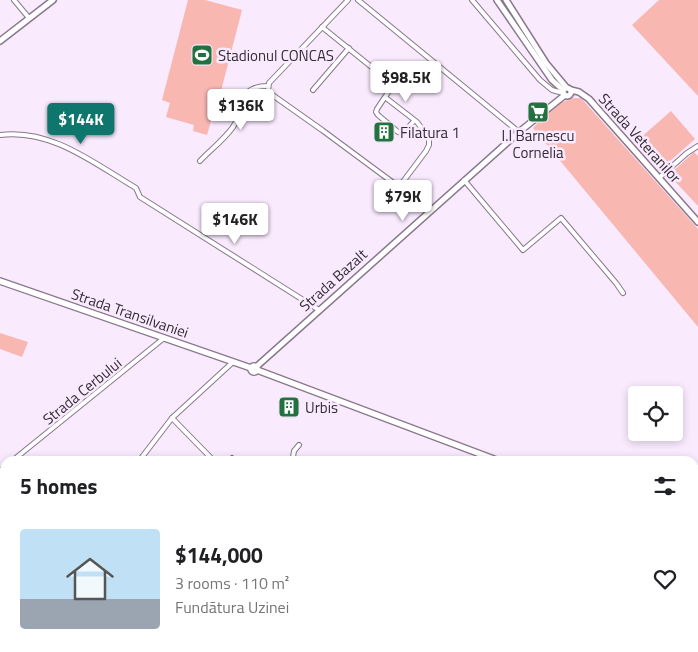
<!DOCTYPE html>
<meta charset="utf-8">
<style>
:root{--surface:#fff;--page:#f6f6f6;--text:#202124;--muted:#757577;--accent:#0f766e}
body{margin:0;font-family:"Titillium Web",sans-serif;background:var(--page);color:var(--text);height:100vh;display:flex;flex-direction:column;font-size:19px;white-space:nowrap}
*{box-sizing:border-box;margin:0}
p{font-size:16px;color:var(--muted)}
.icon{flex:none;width:28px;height:28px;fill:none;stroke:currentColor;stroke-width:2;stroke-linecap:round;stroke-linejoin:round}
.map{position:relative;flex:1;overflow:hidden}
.panel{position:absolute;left:0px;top:456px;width:699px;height:196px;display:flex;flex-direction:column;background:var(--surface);border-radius:15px 15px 0 0;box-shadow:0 2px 8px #0003}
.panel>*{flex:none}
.fabs{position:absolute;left:628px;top:386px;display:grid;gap:10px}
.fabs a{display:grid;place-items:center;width:55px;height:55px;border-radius:5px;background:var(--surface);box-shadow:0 2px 8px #0003;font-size:25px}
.price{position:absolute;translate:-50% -42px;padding:0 11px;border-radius:5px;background:#fff;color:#222;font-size:16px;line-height:32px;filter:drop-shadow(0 1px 2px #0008)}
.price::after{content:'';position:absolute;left:50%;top:30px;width:15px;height:11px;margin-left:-8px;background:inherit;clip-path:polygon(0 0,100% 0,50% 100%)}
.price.active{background:var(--accent);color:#fff}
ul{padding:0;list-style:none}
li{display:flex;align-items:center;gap:15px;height:125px;padding:0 20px}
li span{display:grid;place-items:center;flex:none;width:140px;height:100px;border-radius:5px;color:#555}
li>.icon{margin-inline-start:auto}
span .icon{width:60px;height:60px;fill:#fffc;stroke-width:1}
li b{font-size:21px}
h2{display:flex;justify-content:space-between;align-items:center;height:60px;padding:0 20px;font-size:21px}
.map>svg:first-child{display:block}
</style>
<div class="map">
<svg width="698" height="652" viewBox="0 0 698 652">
<rect width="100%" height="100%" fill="#f9eafe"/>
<g fill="#f8b7b1">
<path d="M 188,0 L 205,0 L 242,10 L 215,114 L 213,114 L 207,135 L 193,131 L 194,125 L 166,117 L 170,103 L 162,100 Z"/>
<path d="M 659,0 L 698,0 L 698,96 L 632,25 Z"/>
<path d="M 574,98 L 581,98 L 698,229 L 698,327 L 533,128 C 545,115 556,102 574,98 Z"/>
<path d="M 671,111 L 695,139 L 662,168 L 638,140 Z"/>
<path d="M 694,152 L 698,156 L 698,206 L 669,175 Z"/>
<path d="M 0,333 L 28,342 L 22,357 L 0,349 Z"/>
</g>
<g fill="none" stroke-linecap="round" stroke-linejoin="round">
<g stroke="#88778d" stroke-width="6">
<g id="street">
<path d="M 14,0 L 29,18"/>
<path d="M 348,0 L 269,83 L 268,91 L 271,94 L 322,130 L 399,187 L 429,212"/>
<path d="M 358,0 L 519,132"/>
<path d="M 472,0 L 540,80 L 552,90 L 563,93"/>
<path d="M 322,27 L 390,82 L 391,88 L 377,109 L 376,112 L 378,115 L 398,132 L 403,133 L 414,121"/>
<path d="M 313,90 L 349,48"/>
<path d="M 386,98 L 417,122 L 429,138 L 429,145 L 426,151 L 399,187"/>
<path d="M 0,135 C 51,128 95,164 136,188 L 140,197 L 319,310"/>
<path d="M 200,161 C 210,150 224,140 233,127 C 246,108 236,86 268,86"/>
<path d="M 659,178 L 687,153 L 698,146"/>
<path d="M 464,180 L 523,250 L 561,218 L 616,283 L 623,293"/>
<path d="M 172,418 L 214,461"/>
<path d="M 12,461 L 164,338"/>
<path d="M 139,461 L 172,418 L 233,362"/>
<path d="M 229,461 L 232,458"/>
<path d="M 298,461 L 293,457 L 294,451 L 299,445"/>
<path d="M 0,471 L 5,467"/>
<path d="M 0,610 L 5,604"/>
<path d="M 694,640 L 698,635"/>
<path d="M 389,648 L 393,652"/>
<path d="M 682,652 L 686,648"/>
</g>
</g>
<g stroke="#88778d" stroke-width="8">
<g id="secondary">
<path d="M 497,0 L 552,80 L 563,90"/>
<path d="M 506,0 L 546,63 L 566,87"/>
<path d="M 0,41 L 53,0"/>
<circle cx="567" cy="92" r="4"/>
<path d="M 571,90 L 579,92 L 589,99 L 698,222"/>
<path d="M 256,367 L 519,132 L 565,95"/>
<path d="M 694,545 L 698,545"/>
<path d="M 694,567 L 698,563"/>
<path d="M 592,652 L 595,648"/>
</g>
</g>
<g stroke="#88778d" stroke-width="8">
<g id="primary">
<path d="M 0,281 L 251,368"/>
<circle cx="254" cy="369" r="3"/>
<path d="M 257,370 L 499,461"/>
<path d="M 694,529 L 698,529"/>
<path d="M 694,537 L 698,539"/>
<path d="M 694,553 L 698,550"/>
<path d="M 558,652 L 564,648"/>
</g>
</g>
<use href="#street" stroke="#fff" stroke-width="4"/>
<use href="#secondary" stroke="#fff" stroke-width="5"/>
<use href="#primary" stroke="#fff" stroke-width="5.5"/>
</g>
<defs>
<g id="stadium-square" transform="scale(1.125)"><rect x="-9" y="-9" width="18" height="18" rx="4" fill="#247140" stroke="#f9eafe"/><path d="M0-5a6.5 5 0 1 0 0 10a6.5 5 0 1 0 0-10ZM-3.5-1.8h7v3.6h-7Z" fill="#fff"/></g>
<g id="supermarket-square" transform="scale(1.125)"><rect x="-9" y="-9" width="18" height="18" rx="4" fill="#247140" stroke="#f9eafe"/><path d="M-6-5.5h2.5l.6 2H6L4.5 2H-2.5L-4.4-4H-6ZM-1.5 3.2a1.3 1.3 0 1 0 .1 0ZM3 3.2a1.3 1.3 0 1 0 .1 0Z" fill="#fff"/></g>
<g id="building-square" transform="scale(1.125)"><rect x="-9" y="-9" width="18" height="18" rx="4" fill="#247140" stroke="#f9eafe"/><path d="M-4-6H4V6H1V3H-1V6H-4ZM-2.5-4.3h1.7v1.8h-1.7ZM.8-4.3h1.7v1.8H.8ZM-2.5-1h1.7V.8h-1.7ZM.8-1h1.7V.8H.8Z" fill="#fff"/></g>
</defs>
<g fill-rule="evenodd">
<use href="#stadium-square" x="202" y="55"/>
<use href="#supermarket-square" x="538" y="112"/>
<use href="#building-square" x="384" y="132"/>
<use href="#building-square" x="289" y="407"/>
</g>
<g text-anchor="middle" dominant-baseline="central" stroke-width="5" stroke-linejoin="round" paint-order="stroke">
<g font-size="15" fill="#342d36" stroke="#f9eafe" text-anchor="start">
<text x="218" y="55">Stadionul CONCAS</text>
<text x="400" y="132">Filatura 1</text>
<text x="538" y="135" text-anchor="middle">I.I Barnescu<tspan x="538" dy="17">Cornelia</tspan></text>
<text x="305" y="407">Urbis</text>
</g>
<g font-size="15" fill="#342d36" stroke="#f9eafe">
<text transform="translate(640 138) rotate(48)">Strada Veteranilor</text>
<text transform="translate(333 280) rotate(-42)">Strada Bazalt</text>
<text transform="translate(130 313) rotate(19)">Strada Transilvaniei</text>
<text transform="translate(82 391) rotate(-39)">Strada Cerbului</text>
</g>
</g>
</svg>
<div class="fabs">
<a><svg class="icon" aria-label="locate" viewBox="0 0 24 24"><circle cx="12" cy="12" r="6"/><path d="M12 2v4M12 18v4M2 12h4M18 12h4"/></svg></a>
</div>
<b class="price" style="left:406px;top:103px">$98.5K</b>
<b class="price" style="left:241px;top:131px">$136K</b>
<b class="price active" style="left:81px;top:145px">$144K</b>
<b class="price" style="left:403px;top:222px">$79K</b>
<b class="price" style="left:235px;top:245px">$146K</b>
<section class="panel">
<h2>5 homes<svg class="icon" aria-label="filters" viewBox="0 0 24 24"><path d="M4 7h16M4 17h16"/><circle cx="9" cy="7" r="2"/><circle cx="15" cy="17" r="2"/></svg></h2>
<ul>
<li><span style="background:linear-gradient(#bfe0f5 70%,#9aa5b1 0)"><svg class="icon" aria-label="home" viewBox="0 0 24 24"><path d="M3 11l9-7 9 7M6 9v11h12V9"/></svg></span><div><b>$144,000</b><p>3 rooms · 110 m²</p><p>Fundătura Uzinei</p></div><svg class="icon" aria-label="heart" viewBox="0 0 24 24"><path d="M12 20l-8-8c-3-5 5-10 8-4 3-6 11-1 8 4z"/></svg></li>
</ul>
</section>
</div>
